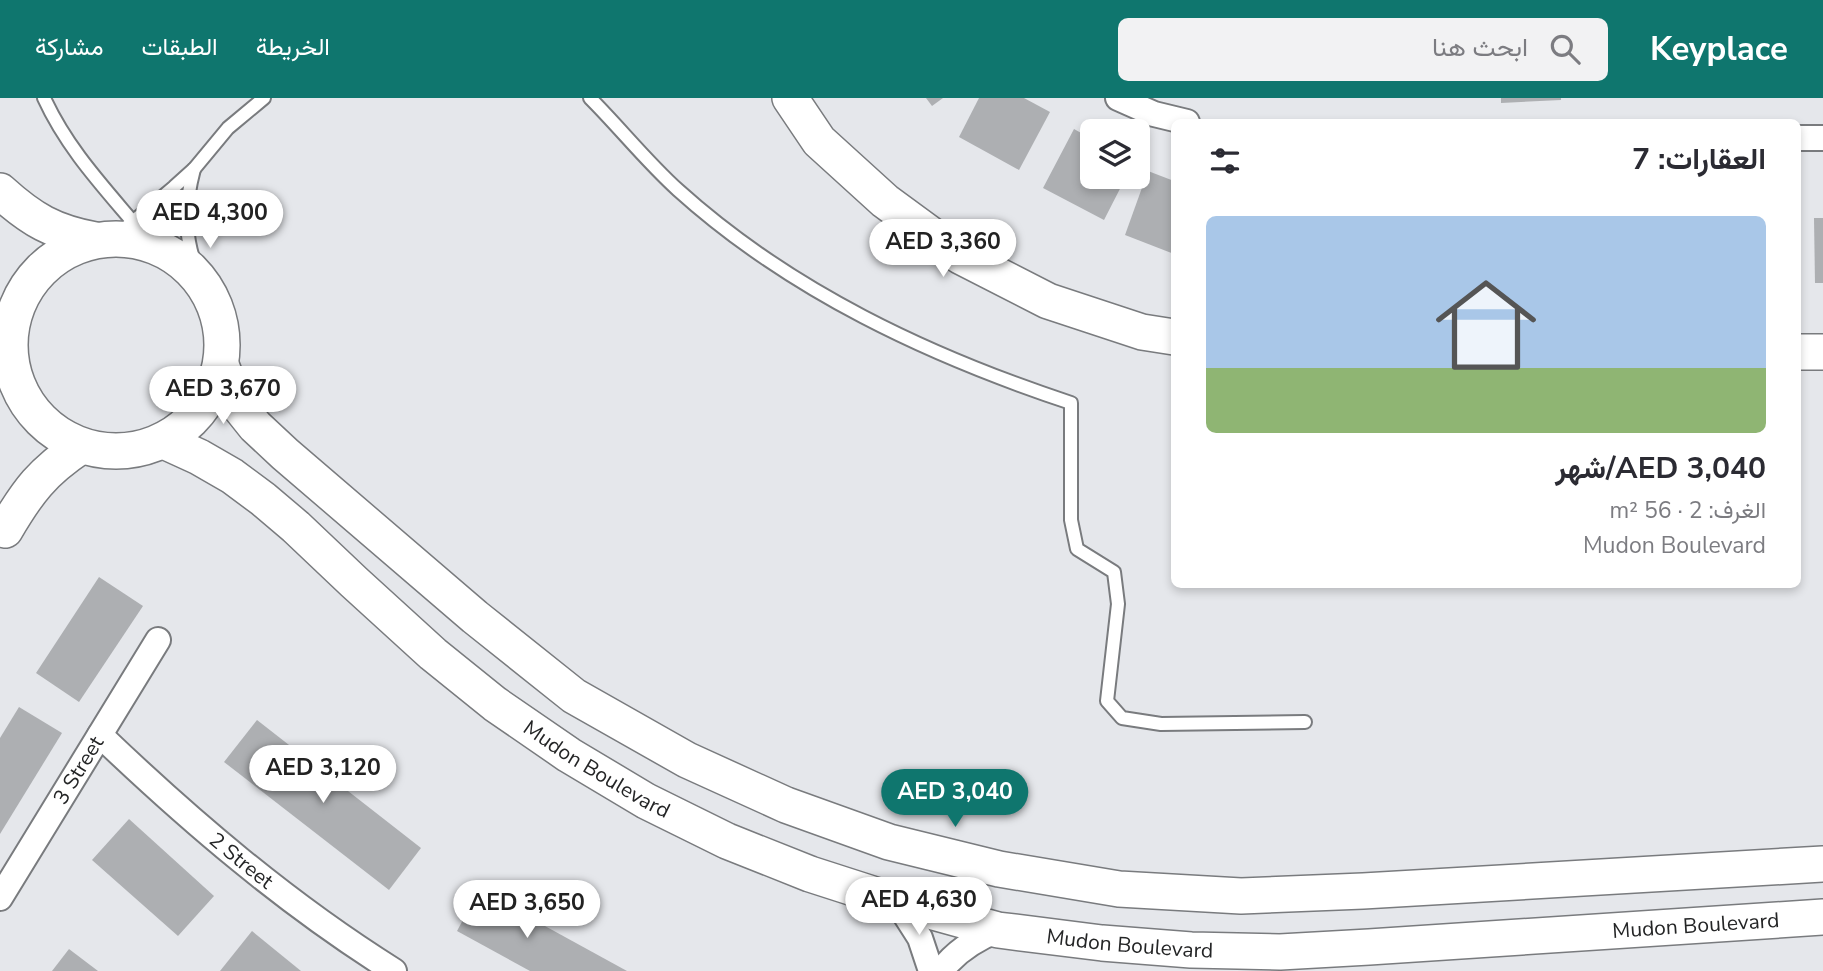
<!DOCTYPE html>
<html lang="ar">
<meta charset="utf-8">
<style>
:root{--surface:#fff;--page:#f2f2f3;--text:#2b2b33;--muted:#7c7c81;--accent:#0f766e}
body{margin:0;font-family:"Nunito Sans",Vazirmatn,sans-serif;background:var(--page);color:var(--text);direction:rtl;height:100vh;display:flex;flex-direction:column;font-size:26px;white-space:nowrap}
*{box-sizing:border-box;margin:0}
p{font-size:23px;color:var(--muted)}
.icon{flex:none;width:38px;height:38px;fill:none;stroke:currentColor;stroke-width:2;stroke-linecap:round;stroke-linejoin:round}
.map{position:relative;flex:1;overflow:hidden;direction:ltr}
.side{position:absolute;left:1171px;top:21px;width:630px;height:469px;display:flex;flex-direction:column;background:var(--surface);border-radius:10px;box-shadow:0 4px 10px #0003;direction:rtl}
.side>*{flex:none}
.tools{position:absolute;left:1080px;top:21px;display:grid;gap:14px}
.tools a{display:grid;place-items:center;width:70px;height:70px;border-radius:10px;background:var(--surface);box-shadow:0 4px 10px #0003;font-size:35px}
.price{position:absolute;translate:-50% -60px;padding:0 16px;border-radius:24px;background:#fff;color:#222;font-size:23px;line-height:46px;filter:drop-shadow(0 2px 4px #0008)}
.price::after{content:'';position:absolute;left:50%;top:42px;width:21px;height:16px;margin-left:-10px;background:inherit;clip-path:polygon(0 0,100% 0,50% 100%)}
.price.active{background:var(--accent);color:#fff}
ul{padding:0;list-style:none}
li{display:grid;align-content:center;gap:14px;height:371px;padding:0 35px}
li span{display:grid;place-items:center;height:217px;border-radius:10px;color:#555}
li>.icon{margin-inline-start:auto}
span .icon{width:126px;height:126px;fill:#fffc;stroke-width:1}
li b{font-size:30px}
h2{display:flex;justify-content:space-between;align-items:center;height:84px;padding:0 35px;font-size:30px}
header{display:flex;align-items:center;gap:42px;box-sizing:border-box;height:98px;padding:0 35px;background:var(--accent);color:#fff}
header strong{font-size:33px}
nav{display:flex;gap:38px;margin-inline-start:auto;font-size:24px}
.search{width:490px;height:63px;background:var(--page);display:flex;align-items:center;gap:18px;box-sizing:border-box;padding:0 24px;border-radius:10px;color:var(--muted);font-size:26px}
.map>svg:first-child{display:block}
</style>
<header>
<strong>Keyplace</strong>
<div class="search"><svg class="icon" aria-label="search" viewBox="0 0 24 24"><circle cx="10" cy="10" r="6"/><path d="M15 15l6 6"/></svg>ابحث هنا</div>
<nav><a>الخريطة</a><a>الطبقات</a><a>مشاركة</a></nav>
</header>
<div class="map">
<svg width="1823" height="873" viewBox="0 0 1823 873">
<rect width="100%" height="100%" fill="#e5e7eb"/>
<g fill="#adafb2">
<path d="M 926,0 L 943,0 L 932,8 Z"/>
<path d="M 979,0 L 1024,0 L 1050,14 L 1019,72 L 959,39 Z"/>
<path d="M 1501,0 L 1561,0 L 1561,2 L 1501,5 Z"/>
<path d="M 1074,31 L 1092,41 L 1092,79 L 1126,79 L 1104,122 L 1043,90 Z"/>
<path d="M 1148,73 L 1174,83 L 1174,156 L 1125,137 Z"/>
<path d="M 1814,120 L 1823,120 L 1823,185 L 1815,185 Z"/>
<path d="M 99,479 L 143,508 L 79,604 L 36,575 Z"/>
<path d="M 19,609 L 62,635 L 0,736 L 0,640 Z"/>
<path d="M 257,622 L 421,750 L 389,792 L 224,664 Z"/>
<path d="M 129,721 L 214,798 L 178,838 L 92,762 Z"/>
<path d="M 479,792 L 627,873 L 530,873 L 457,833 Z"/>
<path d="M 252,833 L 301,873 L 220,873 Z"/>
<path d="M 69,851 L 98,873 L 52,873 Z"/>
</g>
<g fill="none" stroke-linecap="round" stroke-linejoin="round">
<g stroke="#797b7e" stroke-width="16">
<g id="lane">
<path d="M 44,0 C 66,48 99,84 133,124"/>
<path d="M 590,0 C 620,30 646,63 678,92 C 790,193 929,258 1071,305 L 1071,422 L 1077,451 L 1114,474 L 1118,506 L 1107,603 L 1122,620 L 1161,626 L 1305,624"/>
<path d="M 194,71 C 183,113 184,142 201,183"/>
<path d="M 111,142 L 174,89 L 194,71 L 228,30 L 264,0"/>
</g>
</g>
<g stroke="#797b7e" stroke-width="28">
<g id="street">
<path d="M 1118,0 L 1154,16 L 1187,24"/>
<path d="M 1797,40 L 1823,40"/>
<path id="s1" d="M 100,637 C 191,724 287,806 394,873"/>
<path id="s2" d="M 0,800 L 158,542"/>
<path d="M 897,804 L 920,840 L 931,873"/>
<path d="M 941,873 C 956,853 975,841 998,832"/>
</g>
</g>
<g stroke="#797b7e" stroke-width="38">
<g id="secondary">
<path d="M 790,0 L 819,43 L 885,103 L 960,158 L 1048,203 L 1142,234 L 1174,239"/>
<path d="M 0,93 C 32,122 53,134 95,142"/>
<circle cx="116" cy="247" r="106"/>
<path d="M 1797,254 L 1823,254"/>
<path d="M 221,267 L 235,303 L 255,328 L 285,356 L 475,519 L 574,598 L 687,662 L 786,707 L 889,744 L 999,771 L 1119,791 L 1241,798 L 1363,793 L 1823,766"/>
<path id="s3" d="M 164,343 L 199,359 L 232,378 L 263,401 L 296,429 L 354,484 L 433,556 L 495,606 L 569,657 L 646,703 L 727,743 L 810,776 L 897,804 L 998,832 L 1102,845 L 1191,852 L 1280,854 L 1369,849 L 1823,819"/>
<path d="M 5,432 C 28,393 42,374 81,348"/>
</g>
</g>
<use href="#lane" stroke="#fff" stroke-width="12"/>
<use href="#street" stroke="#fff" stroke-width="24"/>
<use href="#secondary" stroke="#fff" stroke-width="35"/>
</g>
<g text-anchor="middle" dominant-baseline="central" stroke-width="5" stroke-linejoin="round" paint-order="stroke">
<g font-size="21" fill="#242526" stroke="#f2f5f8">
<text stroke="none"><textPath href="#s3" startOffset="546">Mudon Boulevard</textPath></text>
<text stroke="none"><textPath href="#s2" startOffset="150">3 Street</textPath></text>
<text stroke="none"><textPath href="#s1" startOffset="189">2 Street</textPath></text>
<text stroke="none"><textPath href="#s3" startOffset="1680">Mudon Boulevard</textPath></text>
<text stroke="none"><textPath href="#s3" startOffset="1113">Mudon Boulevard</textPath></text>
</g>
</g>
</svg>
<div class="tools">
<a><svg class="icon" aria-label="layers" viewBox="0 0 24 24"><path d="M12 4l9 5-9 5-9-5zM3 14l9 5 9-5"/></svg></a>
</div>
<b class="price" style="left:210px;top:152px">AED 4,300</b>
<b class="price" style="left:943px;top:181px">AED 3,360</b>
<b class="price" style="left:223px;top:328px">AED 3,670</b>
<b class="price" style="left:323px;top:707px">AED 3,120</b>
<b class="price active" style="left:955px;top:731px">AED 3,040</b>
<b class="price" style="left:919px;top:839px">AED 4,630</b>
<b class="price" style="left:527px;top:842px">AED 3,650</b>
<section class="side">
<h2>العقارات: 7<svg class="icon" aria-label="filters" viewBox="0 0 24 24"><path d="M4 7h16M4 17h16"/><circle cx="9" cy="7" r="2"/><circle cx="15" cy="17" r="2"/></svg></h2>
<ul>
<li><span style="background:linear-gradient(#a9c7e8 70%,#8fb573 0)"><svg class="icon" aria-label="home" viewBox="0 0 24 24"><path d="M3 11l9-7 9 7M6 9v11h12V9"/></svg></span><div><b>AED 3,040/شهر</b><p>الغرف: 2 · 56 m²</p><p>Mudon Boulevard</p></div></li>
</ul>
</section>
</div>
